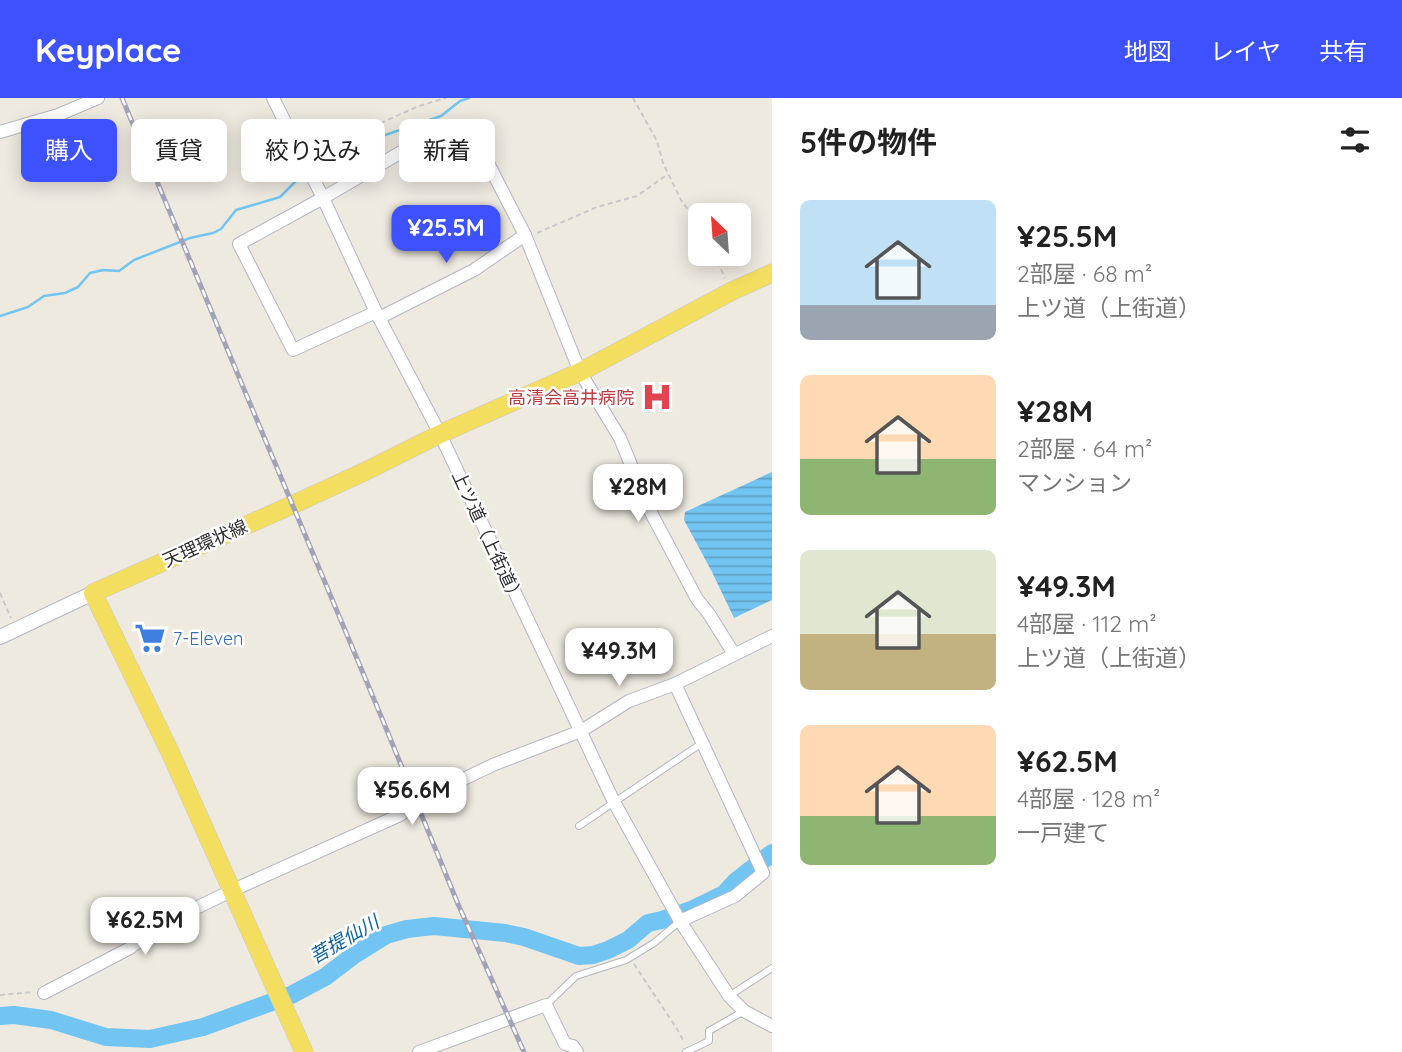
<!DOCTYPE html>
<html lang="ja">
<meta charset="utf-8">
<style>
:root{--surface:#fff;--page:#f6f6f6;--text:#222;--muted:#767676;--accent:#3d51fe}
body{margin:0;font-family:Quicksand,"Noto Sans JP",sans-serif;background:var(--page);color:var(--text);height:100vh;display:flex;flex-direction:column;font-size:26px;white-space:nowrap}
*{box-sizing:border-box;margin:0}
p{font-size:23px;color:var(--muted)}
.icon{flex:none;width:38px;height:38px;fill:none;stroke:currentColor;stroke-width:2;stroke-linecap:round;stroke-linejoin:round}
.map{position:relative;flex:1;overflow:hidden}
.panel{display:flex;flex-direction:column;background:var(--surface);width:630px}
.panel>*{flex:none}
.guide{position:absolute;left:21px;top:21px;width:646px;height:63px;display:flex;gap:14px}
.needle{width:46px;rotate:335deg}
.buttons{position:absolute;left:688px;top:105px;display:grid;gap:14px}
.buttons a{display:grid;place-items:center;width:63px;height:63px;border-radius:10px;background:var(--surface);box-shadow:0 4px 18px #0003;font-size:35px}
.price{position:absolute;translate:-50% -60px;padding:0 16px;border-radius:14px;background:#fff;color:#222;font-size:23px;line-height:46px;filter:drop-shadow(0 2px 4px #0008)}
.price::after{content:'';position:absolute;left:50%;top:42px;width:21px;height:16px;margin-left:-10px;background:inherit;clip-path:polygon(0 0,100% 0,50% 100%)}
.price.current{background:var(--accent);color:#fff}
ul{padding:0;list-style:none}
li{display:flex;align-items:center;gap:21px;height:175px;padding:0 28px}
li span{display:grid;place-items:center;flex:none;width:196px;height:140px;border-radius:10px;color:#555}
li>.icon{margin-inline-start:auto}
span .icon{width:84px;height:84px;fill:#fffc;stroke-width:1}
li b{font-size:30px}
h2{display:flex;justify-content:space-between;align-items:center;height:84px;padding:0 28px;font-size:30px}
.chip{padding:0 24px;border-radius:10px;background:var(--surface);box-shadow:0 4px 18px #0003;font-size:24px;line-height:63px}
.chip.current{background:var(--accent);color:#fff}
header{display:flex;align-items:center;gap:42px;box-sizing:border-box;height:98px;padding:0 35px;background:var(--accent);color:#fff}
header strong{font-size:33px}
nav{display:flex;gap:38px;margin-inline-start:auto;font-size:24px}
main{display:flex;flex:1;min-height:0}
.map>svg:first-child{display:block}
</style>
<header>
<strong>Keyplace</strong>
<nav><a>地図</a><a>レイヤ</a><a>共有</a></nav>
</header>
<main>
<div class="map">
<svg width="772" height="954" viewBox="0 0 772 954">
<defs>
<pattern id="water-rules" width="6" height="5" patternUnits="userSpaceOnUse" patternTransform="scale(1.75)"><rect width="6" height="5" fill="#72c5f2"/><path d="M0 2.5h6" fill="none" stroke="#5ea0c4"/></pattern>
</defs>
<rect width="100%" height="100%" fill="#efeae0"/>
<path fill="url(#water-rules)" d="M 772,374 L 772,502 L 734,520 L 712,474 L 684,422 L 685,414 Z"/>
<g fill="none" stroke-linecap="round" stroke-linejoin="round">
<g stroke="#72c5f2" stroke-width="2.5">
<path d="M 314,70 L 332,62 L 356,47 L 441,18 L 460,3 L 469,0"/>
<path d="M 0,218 L 28,209 L 44,198 L 65,195 L 78,189 L 90,175 L 103,172 L 119,173 L 134,162 L 190,140 L 213,135 L 221,131 L 236,112 L 280,99 L 305,74"/>
</g>
<path stroke="#72c5f2" stroke-width="18" d="M 0,918 L 14,917 L 51,922 L 106,939 L 150,941 L 203,929 L 291,897 L 325,879 L 354,857 L 386,837 L 407,831 L 434,828 L 505,835 L 524,839 L 579,858 L 593,857 L 608,852 L 628,842 L 648,825 L 662,822 L 691,812 L 724,796 L 736,783 L 772,755"/>
<g stroke="#b3b5c1" stroke-width="8">
<g id="service">
<path d="M 579,728 L 702,645"/>
<path d="M 729,898 L 772,870"/>
<path d="M 546,907 L 576,878 L 626,862 L 654,845 L 680,823"/>
<path d="M 686,954 L 709,943 L 709,933 L 744,913"/>
</g>
</g>
<g stroke="#b3b5c1" stroke-width="14">
<g id="minor">
<path d="M 273,0 L 323,100 L 376,214 L 440,336 L 614,704 L 680,823 L 729,898 L 744,913 L 772,928"/>
<path d="M 0,34 L 58,17 L 98,0"/>
<path d="M 376,214 L 293,252 L 239,146 L 323,100 L 403,53 L 473,31 L 491,71 L 525,137 L 580,274 L 620,340 L 649,411 L 697,501 L 709,516 L 734,556"/>
<path d="M 379,220 L 474,172 L 525,137"/>
<path d="M 675,586 L 763,775 L 735,798 L 680,823"/>
<path d="M 44,895 L 130,850 L 157,829 L 231,793 L 400,717 L 416,705 L 453,686 L 495,666 L 581,633 L 629,603 L 675,586 L 772,538"/>
<path d="M 419,954 L 546,907 L 565,946 L 573,948 L 577,954"/>
</g>
</g>
<g stroke="#b3b5c1" stroke-width="16">
<path id="tertiary" d="M 0,539 L 93,495"/>
</g>
<g stroke="#c8c8c8" stroke-width="19">
<path id="primary" d="M 304,954 L 170,654 L 93,495 L 292,407 L 366,373 L 440,336 L 580,274 L 732,193 L 772,175"/>
</g>
<g stroke="#c8c8c8" stroke-width="2" stroke-dasharray="5 3.5" stroke-linecap="butt">
<path d="M 633,0 L 657,43 L 663,65 L 681,102 L 700,128"/>
<path d="M 365,32 L 419,8 L 446,0"/>
<path d="M 537,135 L 597,109 L 637,98 L 668,76"/>
<path d="M 714,156 L 725,180"/>
<path d="M 0,495 L 11,520"/>
<path d="M 634,866 L 677,931 L 684,944"/>
<path d="M 0,897 L 34,894"/>
</g>
<use href="#service" stroke="#fff" stroke-width="6"/>
<use href="#minor" stroke="#fff" stroke-width="12"/>
<use href="#tertiary" stroke="#fff" stroke-width="14"/>
<use href="#primary" stroke="#f4de5f" stroke-width="18"/>
<g stroke="#a2a3b8" stroke-width="5">
<path id="rail" d="M 122,0 L 381,618 L 458,806 L 524,954"/>
</g>
<use href="#rail" stroke="#fff" stroke-width="2.5" stroke-dasharray="8" stroke-linecap="butt"/>
</g>
<defs>
<g id="hospital-bare" transform="scale(2.415)"><path d="M-5-5h3v3.5h4V-5h3V5h-3V1.5h-4V5h-3Z" fill="#e0444e" stroke="#fff" stroke-width="2.5" paint-order="stroke"/></g>
<g id="supermarket-bare" transform="scale(2.415)"><path d="M-6-5.5h2.5l.6 2H6L4.5 2H-2.5L-4.4-4H-6ZM-1.5 3.2a1.3 1.3 0 1 0 .1 0ZM3 3.2a1.3 1.3 0 1 0 .1 0Z" fill="#3f7fe0" stroke="#fff" stroke-width="2.5" paint-order="stroke"/></g>
</defs>
<g fill-rule="evenodd">
<use href="#hospital-bare" x="657" y="299"/>
<use href="#supermarket-bare" x="150" y="540"/>
</g>
<g text-anchor="middle" dominant-baseline="central" stroke-width="5" stroke-linejoin="round" paint-order="stroke">
<g font-size="18" fill="#be3a42" stroke="#fff" text-anchor="end">
<text x="634" y="299">高清会高井病院</text>
</g>
<g font-size="18" fill="#2d2d2d" stroke="#fff">
<text transform="translate(488 439) rotate(65)">上ツ道（上街道）</text>
<text transform="translate(205 445) rotate(-24)">天理環状線</text>
</g>
<g font-size="18" fill="#366cbe" stroke="#fff" text-anchor="start">
<text x="173" y="540">7-Eleven</text>
</g>
<g font-size="19" font-style="italic" fill="#0a62a5" stroke="#fff">
<text transform="translate(344 841) rotate(-30)">菩提仙川</text>
</g>
</g>
</svg>
<div class="buttons">
<a><svg class="needle" viewBox="-14 -14 28 28"><path d="M0-13l5 13h-10z" fill="#e53935"/><path d="M0 13l5-13h-10z" fill="#767676"/></svg></a>
</div>
<b class="price current" style="left:446px;top:167px">¥25.5M</b>
<b class="price" style="left:638px;top:426px">¥28M</b>
<b class="price" style="left:619px;top:590px">¥49.3M</b>
<b class="price" style="left:412px;top:729px">¥56.6M</b>
<b class="price" style="left:145px;top:859px">¥62.5M</b>
<div class="guide">
<a class="chip current">購入</a>
<a class="chip">賃貸</a>
<a class="chip">絞り込み</a>
<a class="chip">新着</a>
</div>
</div>
<section class="panel">
<h2>5件の物件<svg class="icon" aria-label="filters" viewBox="0 0 24 24"><path d="M4 7h16M4 17h16"/><circle cx="9" cy="7" r="2"/><circle cx="15" cy="17" r="2"/></svg></h2>
<ul>
<li><span style="background:linear-gradient(#bfe0f5 75%,#9aa5b1 0)"><svg class="icon" aria-label="home" viewBox="0 0 24 24"><path d="M3 11l9-7 9 7M6 9v11h12V9"/></svg></span><div><b>¥25.5M</b><p>2部屋 · 68 m²</p><p>上ツ道（上街道）</p></div></li>
<li><span style="background:linear-gradient(#ffd9b3 60%,#8fb573 0)"><svg class="icon" aria-label="home" viewBox="0 0 24 24"><path d="M3 11l9-7 9 7M6 9v11h12V9"/></svg></span><div><b>¥28M</b><p>2部屋 · 64 m²</p><p>マンション</p></div></li>
<li><span style="background:linear-gradient(#dfe7d0 60%,#c2b280 0)"><svg class="icon" aria-label="home" viewBox="0 0 24 24"><path d="M3 11l9-7 9 7M6 9v11h12V9"/></svg></span><div><b>¥49.3M</b><p>4部屋 · 112 m²</p><p>上ツ道（上街道）</p></div></li>
<li><span style="background:linear-gradient(#ffd9b3 65%,#8fb573 0)"><svg class="icon" aria-label="home" viewBox="0 0 24 24"><path d="M3 11l9-7 9 7M6 9v11h12V9"/></svg></span><div><b>¥62.5M</b><p>4部屋 · 128 m²</p><p>一戸建て</p></div></li>
</ul>
</section>
</main>
